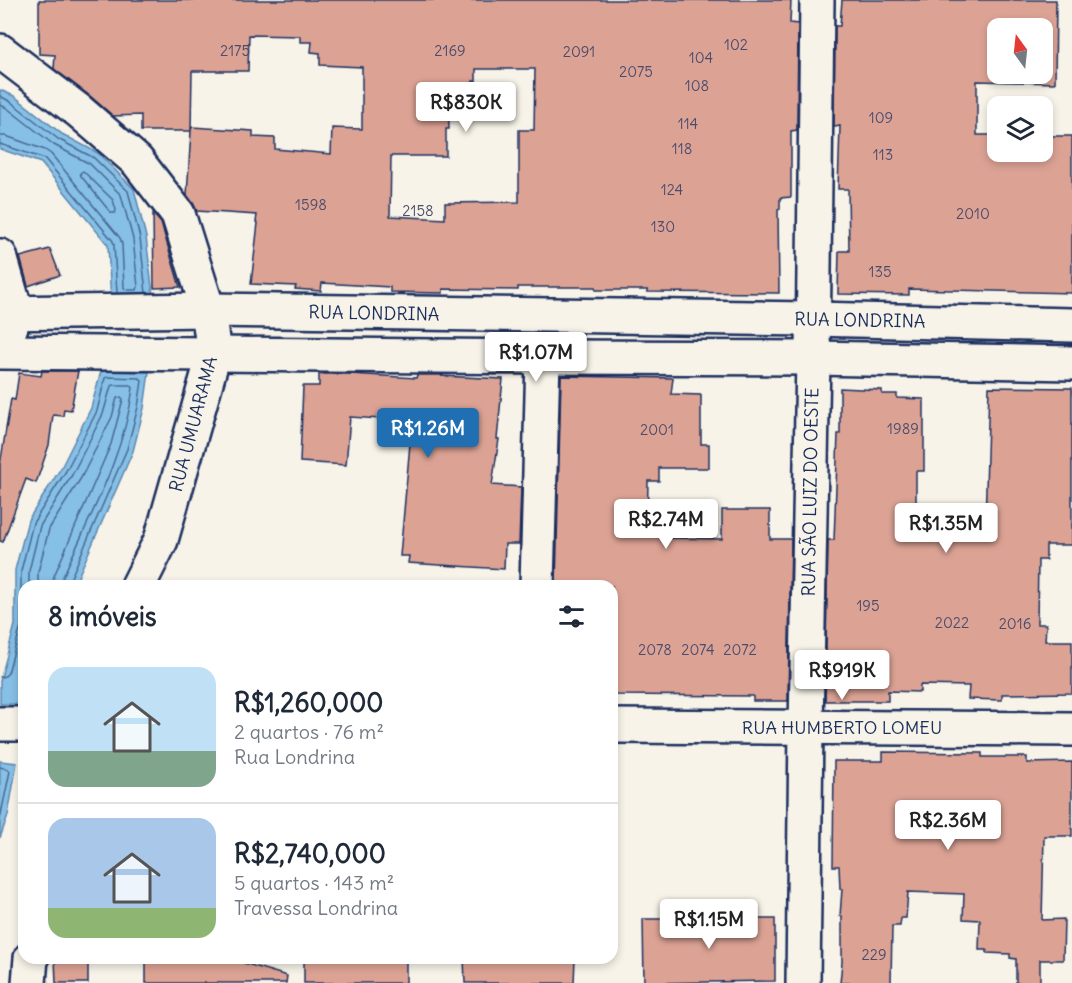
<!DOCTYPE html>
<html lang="pt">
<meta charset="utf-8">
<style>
:root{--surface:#fff;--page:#f6f6f7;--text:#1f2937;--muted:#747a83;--line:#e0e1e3;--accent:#1f6fb2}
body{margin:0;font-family:Delius,sans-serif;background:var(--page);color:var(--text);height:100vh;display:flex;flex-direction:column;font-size:22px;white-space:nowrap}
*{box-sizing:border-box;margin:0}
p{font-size:20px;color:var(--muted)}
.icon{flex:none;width:33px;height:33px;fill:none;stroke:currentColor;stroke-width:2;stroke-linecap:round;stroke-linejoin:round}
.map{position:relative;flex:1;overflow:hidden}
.side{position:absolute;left:18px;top:580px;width:600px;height:384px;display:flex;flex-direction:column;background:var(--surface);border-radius:18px;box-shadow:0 3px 9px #0003}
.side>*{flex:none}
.needle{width:39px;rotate:345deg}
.fabs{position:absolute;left:987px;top:18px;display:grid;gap:12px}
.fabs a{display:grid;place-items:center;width:66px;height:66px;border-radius:12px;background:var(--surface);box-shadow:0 3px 9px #0003;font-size:30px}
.price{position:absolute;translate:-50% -51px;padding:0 14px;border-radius:6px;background:#fff;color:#222;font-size:20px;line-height:39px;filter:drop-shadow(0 2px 3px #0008)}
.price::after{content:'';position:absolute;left:50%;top:36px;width:18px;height:14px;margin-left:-9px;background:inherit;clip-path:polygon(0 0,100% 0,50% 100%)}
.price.current{background:var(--accent);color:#fff}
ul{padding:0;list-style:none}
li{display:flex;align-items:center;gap:18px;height:150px;padding:0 30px}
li+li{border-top:2px solid var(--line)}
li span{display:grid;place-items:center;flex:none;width:168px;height:120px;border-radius:18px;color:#555}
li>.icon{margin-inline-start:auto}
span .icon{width:72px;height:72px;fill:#fffc;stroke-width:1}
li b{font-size:26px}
h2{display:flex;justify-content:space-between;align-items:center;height:72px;padding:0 30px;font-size:26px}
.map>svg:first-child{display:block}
</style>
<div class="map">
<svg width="1072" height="983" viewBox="0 0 1072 983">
<rect width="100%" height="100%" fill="#f7f3e8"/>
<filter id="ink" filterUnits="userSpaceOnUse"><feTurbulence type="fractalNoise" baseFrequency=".0167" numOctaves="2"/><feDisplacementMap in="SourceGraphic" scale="12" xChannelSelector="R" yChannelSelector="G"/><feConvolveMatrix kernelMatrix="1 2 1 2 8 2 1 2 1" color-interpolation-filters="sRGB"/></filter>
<g filter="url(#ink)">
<g fill="#87c0e6" stroke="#5c86b0" stroke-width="1.5">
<path d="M 0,90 L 14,96 L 62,134 L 98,153 L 134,189 L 146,237 L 154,304 L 111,303 L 108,245 L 41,163 L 0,149 Z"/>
<path d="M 101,371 L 149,372 L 144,408 L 133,451 L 74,586 L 24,586 L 24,704 L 0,704 L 0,681 L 15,625 L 15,570 L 28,520 L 61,468 L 91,408 Z"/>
<path d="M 0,761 L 17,763 L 8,815 L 0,838 Z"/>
</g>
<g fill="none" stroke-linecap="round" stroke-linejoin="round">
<g stroke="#466994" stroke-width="1.5">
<path d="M 0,96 L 11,102 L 58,139 L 94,158 L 128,191 L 140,238 L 146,293"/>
<path d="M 0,105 L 7,108 L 54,145 L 90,164 L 121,195 L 133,239 L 138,287 L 137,290 L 127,290 L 124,288 L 122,244 L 120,238 L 51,154 L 45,150 L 6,136 L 0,136"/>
<path d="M 0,144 L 45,159 L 113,241 L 114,245 L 117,293"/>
<path d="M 83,171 L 113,200 L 116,210 L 115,213 L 111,213 L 81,176 L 80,173 Z"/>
<path d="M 29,586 L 29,571 L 40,526 L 72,475 L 103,414 L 111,386 L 113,385 L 131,385 L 133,388 C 124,456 89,517 62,579 L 61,586"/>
<path d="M 38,586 L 38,572 L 49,529 L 81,478 L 112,417 L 117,398 L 121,397 L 123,399 L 122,403 L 111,444 L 54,576 L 52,586"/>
<path d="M 0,677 L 5,676 L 8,673 L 21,626 L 21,571 L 33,523 L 66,471 L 97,411 L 105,378 L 108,377 L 140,378 L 142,381 L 138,407 L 127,449 L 69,582 L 69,586"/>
<path d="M 0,767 L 8,769 L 10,771 L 0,819"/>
</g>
</g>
<g fill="#dca395" stroke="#1b2f5e" stroke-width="1.5" fill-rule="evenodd">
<path d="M 39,0 L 791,0 L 790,23 L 798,24 L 797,130 L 791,131 L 791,197 L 780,198 L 780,209 L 778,210 L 779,293 L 647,292 L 648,290 L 596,290 L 595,287 L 518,287 L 518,290 L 443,289 L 443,293 L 390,292 L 390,287 L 322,283 L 321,291 L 295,289 L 296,286 L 251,284 L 258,223 L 256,222 L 257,215 L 197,211 L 193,203 L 187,195 L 191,131 L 141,131 L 141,115 L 113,116 L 90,96 L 54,69 L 55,55 L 39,54 ZM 249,35 L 300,36 L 300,42 L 312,42 L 311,52 L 320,53 L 320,65 L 362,67 L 362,129 L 332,128 L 331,154 L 275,149 L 275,138 L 253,137 L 253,131 L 192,127 L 191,130 L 192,71 L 248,71 ZM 476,69 L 535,69 L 534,130 L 519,130 L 519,202 L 445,203 L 445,219 L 390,216 L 391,156 L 446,156 L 446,129 L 449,129 L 448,94 L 473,94 L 473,81 L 476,81 Z"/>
<path d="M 842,0 L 1056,0 L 1055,83 L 977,81 L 977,135 L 998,135 L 998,152 L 1042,152 L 1042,136 L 1072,136 L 1072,293 L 909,289 L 909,295 L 838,294 L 839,251 L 849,251 L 848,189 L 838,189 L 840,126 L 834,127 L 835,26 L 840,26 ZM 998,28 L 1042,28 L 1042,74 L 998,74 Z"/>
<path d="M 153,214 L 161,223 L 180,287 L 154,288 Z"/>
<path d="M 50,249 L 60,275 L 28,286 L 20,257 Z"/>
<path d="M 42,371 L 78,371 L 71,410 L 64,409 L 63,416 L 53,415 L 49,445 L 36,483 L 26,479 L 3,542 L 0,541 L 0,465 L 11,399 L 15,400 L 19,373 L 41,376 Z"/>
<path d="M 319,374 L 350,374 L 416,378 L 417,375 L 443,375 L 442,376 L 503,379 L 497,439 L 499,439 L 492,485 L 521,487 L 519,544 L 505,544 L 504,569 L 408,563 L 409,556 L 400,556 L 412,421 L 350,417 L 346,465 L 300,462 L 303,386 L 319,386 Z"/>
<path d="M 561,376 L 673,378 L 671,394 L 701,395 L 701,444 L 709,444 L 709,468 L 659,468 L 659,481 L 648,481 L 647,533 L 671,532 L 671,538 L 722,539 L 722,510 L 770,510 L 770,539 L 791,539 L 788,701 L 753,701 L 753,696 L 612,695 L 612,586 L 556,586 Z"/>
<path d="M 989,387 L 1072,388 L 1072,545 L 1046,545 L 1046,560 L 1038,560 L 1037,624 L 1046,624 L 1045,641 L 1072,641 L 1072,693 L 1002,694 L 1002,700 L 968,699 L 969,686 L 920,685 L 920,692 L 888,691 L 888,701 L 825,701 L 828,540 L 834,540 L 838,434 L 840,434 L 840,388 L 882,390 L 882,394 L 897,394 L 897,398 L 924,399 L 924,471 L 916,471 L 916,520 L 923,520 L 923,522 L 985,524 Z"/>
<path d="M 883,752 L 982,753 L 982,757 L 1027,757 L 1027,763 L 1072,762 L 1072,836 L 1044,836 L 1042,920 L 1064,919 L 1063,960 L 1040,960 L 1040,983 L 1016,983 L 1016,959 L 1010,958 L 1010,954 L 987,953 L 987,950 L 979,950 L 980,920 L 963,919 L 964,894 L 908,892 L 906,918 L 901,918 L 900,926 L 892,926 L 891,983 L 840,983 L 842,962 L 842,916 L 840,916 L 842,889 L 840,889 L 839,866 L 833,866 L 834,761 L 883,761 Z"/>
<path d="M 643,919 L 775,919 L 775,981 L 644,983 Z"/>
<path d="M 55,958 L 88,958 L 88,983 L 56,983 Z"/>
<path d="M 146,958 L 227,958 L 287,976 L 286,983 L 146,983 Z"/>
<rect x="304" y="958" width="102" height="25"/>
<path d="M 464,958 L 575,958 L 574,983 L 465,983 Z"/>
</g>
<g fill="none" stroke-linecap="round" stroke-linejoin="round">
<g stroke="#1b2f5e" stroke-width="38">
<g id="minor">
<path d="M 0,51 L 79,111 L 137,161 L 178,214 L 208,310 L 214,354 L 161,540 L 138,586"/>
<path d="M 0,256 L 16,312 L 9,332"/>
<path d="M 0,313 L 208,310 L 813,319 L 1072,325"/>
<path d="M 0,352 L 543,357 L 813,358 L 1072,363"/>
<path d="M 537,586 L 543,357"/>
<path d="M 0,724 L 24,724"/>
<path d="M 612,726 L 1072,729"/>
<path d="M 29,983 L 31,958"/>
<path d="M 803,983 L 806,727 L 813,358 L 817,0"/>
</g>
</g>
<use href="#minor" stroke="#f7f3e8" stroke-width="33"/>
</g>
</g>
<g text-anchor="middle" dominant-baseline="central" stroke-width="5" stroke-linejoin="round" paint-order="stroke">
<g font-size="15" fill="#4b4c6c">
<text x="736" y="44">102</text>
<text x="235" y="50">2175</text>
<text x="450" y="50">2169</text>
<text x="579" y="51">2091</text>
<text x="701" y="57">104</text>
<text x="636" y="71">2075</text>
<text x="697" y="85">108</text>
<text x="881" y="117">109</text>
<text x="688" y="123">114</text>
<text x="682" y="148">118</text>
<text x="883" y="154">113</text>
<text x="672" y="189">124</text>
<text x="311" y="204">1598</text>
<text x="418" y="210">2158</text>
<text x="973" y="213">2010</text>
<text x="663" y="226">130</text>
<text x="880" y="271">135</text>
<text x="903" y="428">1989</text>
<text x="657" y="429">2001</text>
<text x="868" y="605">195</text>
<text x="952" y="622">2022</text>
<text x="1015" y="623">2016</text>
<text x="655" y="649">2078</text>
<text x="698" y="649">2074</text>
<text x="740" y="649">2072</text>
<text x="874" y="954">229</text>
</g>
<g font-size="18" fill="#1b2f5e" stroke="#f7f3e8">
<text transform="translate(374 313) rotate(1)">RUA LONDRINA</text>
<text transform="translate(860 320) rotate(1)">RUA LONDRINA</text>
<text transform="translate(193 424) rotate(-75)">RUA UMUARAMA</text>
<text transform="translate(810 492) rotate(-89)">RUA SÃO LUIZ DO OESTE</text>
<text x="842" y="727">RUA HUMBERTO LOMEU</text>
</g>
</g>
</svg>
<div class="fabs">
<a><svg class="needle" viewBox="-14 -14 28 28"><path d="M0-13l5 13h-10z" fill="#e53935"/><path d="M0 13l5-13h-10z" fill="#747a83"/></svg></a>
<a><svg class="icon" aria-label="layers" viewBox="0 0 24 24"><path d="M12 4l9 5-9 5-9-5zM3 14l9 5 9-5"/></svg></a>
</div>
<b class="price" style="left:466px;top:133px">R$830K</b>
<b class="price" style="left:536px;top:383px">R$1.07M</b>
<b class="price current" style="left:428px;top:459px">R$1.26M</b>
<b class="price" style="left:666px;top:550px">R$2.74M</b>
<b class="price" style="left:946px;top:554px">R$1.35M</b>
<b class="price" style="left:842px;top:701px">R$919K</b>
<b class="price" style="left:948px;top:851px">R$2.36M</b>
<b class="price" style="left:709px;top:950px">R$1.15M</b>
<section class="side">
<h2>8 imóveis<svg class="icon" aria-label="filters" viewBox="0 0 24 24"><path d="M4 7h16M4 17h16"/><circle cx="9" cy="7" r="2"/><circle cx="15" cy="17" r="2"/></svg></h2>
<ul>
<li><span style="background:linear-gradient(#bfe0f5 70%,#7fa58c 0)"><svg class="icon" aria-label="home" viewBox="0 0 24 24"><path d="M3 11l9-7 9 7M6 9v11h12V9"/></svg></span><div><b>R$1,260,000</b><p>2 quartos · 76 m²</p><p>Rua Londrina</p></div></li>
<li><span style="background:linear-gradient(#a9c7e8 75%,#8fb573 0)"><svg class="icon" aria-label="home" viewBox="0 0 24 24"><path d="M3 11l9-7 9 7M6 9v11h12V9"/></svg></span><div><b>R$2,740,000</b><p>5 quartos · 143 m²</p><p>Travessa Londrina</p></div></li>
</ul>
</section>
</div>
